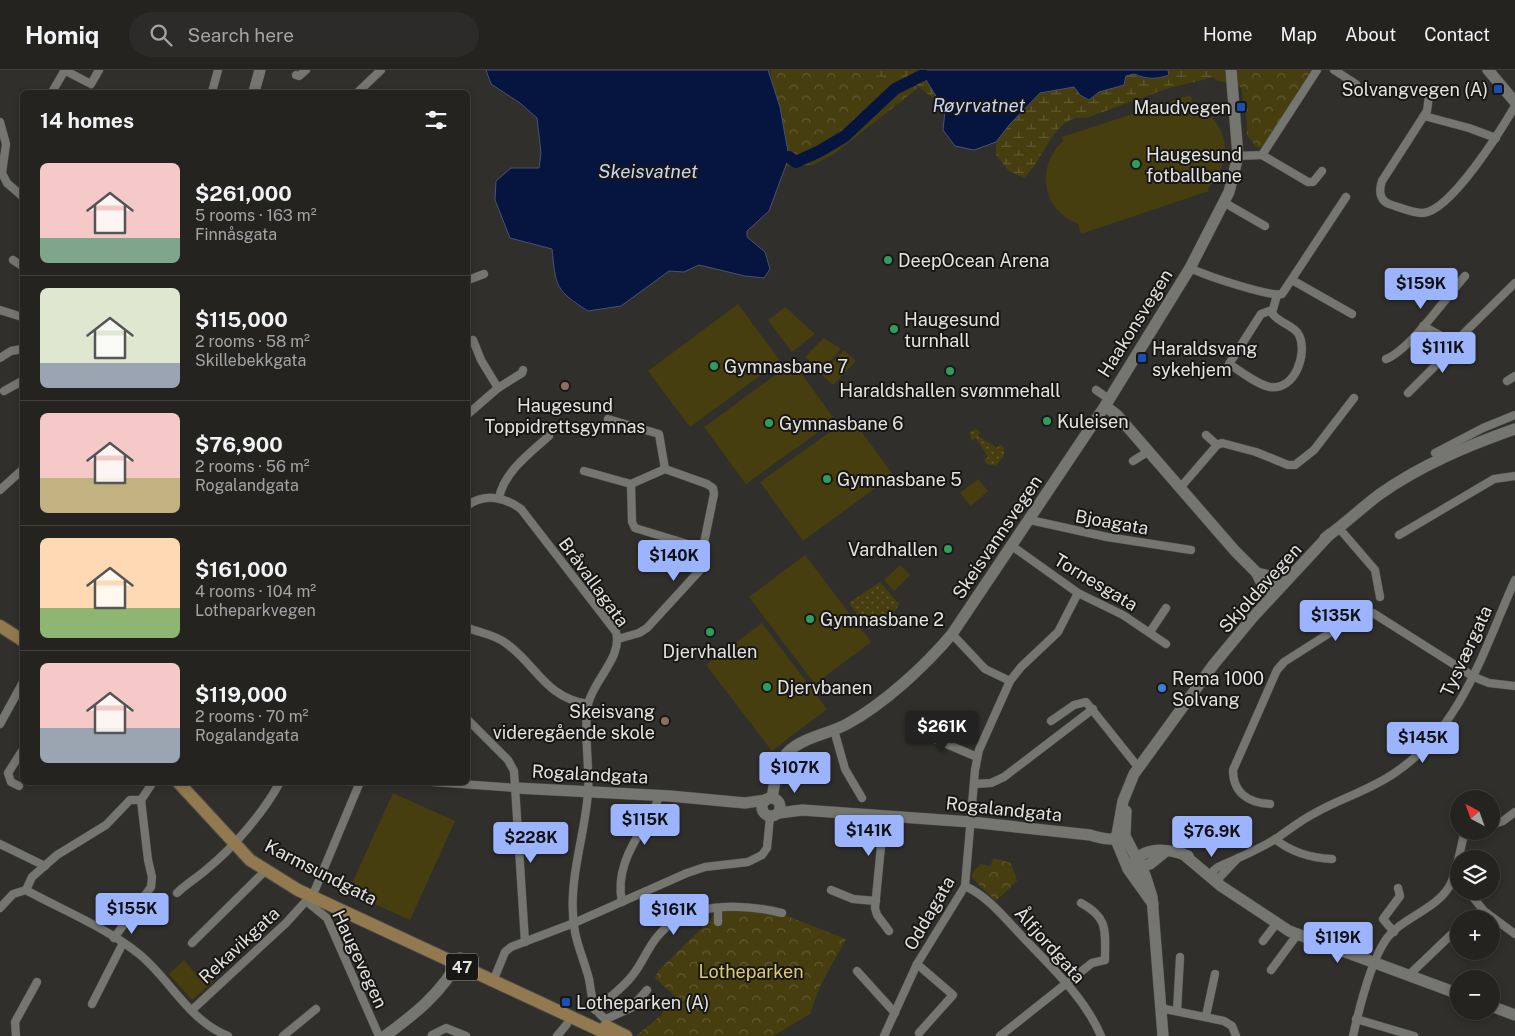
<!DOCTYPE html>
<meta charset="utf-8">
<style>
:root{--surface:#242320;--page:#2c2b29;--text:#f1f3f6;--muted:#a3a4a5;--line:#41403e;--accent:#9cb4fd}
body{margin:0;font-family:"Public Sans",sans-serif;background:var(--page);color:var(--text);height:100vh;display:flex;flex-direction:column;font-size:19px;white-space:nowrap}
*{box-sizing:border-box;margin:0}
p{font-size:16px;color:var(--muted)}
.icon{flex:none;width:28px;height:28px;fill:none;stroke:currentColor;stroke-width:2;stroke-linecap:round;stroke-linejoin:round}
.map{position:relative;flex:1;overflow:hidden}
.details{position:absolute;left:20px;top:20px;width:450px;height:695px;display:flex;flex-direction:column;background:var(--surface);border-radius:8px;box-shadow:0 2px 8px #0003,0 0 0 1px var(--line)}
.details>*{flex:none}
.needle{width:32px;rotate:319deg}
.fabs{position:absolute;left:1450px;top:720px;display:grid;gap:10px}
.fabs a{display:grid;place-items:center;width:50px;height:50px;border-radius:50%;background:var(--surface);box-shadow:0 2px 8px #0003,0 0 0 1px var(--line);font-size:25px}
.price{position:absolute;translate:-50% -42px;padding:0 11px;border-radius:5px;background:var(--accent);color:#111;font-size:16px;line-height:32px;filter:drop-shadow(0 1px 2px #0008)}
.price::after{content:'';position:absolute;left:50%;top:30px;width:15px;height:11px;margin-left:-8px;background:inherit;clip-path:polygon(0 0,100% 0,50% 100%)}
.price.on{background:#222;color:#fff}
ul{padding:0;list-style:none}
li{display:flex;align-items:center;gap:15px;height:125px;padding:0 20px}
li+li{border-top:1px solid var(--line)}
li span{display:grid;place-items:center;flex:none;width:140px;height:100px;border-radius:8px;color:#555}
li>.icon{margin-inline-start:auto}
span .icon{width:60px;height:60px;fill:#fffc;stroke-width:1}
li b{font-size:21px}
h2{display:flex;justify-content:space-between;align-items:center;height:60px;padding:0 20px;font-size:21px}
header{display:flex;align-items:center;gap:30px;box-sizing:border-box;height:70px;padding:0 25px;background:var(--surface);border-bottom:1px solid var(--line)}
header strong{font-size:24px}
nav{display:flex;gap:28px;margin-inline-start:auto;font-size:18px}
.search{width:350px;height:45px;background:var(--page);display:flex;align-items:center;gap:12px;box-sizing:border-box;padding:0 18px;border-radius:28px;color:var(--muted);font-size:19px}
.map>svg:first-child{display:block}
</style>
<header>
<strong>Homiq</strong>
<div class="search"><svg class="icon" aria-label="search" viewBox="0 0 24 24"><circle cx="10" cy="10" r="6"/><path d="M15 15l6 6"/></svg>Search here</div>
<nav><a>Home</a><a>Map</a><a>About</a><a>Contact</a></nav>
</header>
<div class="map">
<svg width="1515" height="966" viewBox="0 0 1515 966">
<defs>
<pattern id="grass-dots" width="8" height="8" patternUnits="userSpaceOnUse" patternTransform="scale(1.25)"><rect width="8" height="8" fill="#463e0f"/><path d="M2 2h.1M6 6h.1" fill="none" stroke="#615a32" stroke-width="1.8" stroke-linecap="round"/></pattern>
<pattern id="forest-crowns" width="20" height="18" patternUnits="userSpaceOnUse" patternTransform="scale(1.25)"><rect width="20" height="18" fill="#463e0f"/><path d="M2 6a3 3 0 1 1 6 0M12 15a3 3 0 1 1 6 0" fill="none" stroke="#615a32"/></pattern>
<pattern id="wetland-marsh" width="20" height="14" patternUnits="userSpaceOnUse" patternTransform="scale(1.25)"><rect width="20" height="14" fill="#463e0f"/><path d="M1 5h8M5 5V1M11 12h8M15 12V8" fill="none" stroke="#615a32"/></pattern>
</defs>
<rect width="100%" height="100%" fill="#302f2b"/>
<g fill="url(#grass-dots)">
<path d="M 976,359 L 980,362 L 978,366 L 997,378 L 1000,374 L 1004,377 L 1004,386 L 996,396 L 987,394 L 984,390 L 988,387 L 976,368 L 971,371 L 970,362 Z"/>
<path d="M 880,512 L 899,534 L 896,540 L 869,560 L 849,533 Z"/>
</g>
<g fill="url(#forest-crowns)">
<path d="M 770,0 L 862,0 L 867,5 L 909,10 L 918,18 L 834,84 L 813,95 L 785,96 L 789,87 Z"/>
<path d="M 1214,0 L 1316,0 L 1265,76 L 1257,78 L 1247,65 L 1247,52 L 1241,17 L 1216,10 L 1213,7 Z"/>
<path d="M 994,788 L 1011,793 L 1017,811 L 996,831 L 972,808 L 973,802 L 980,794 L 990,796 Z"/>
<path d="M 726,838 L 782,844 L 846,869 L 820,916 L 810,944 L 773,966 L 636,966 L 659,947 L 675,929 L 675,926 L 655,908 L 658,901 L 710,850 L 714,844 Z"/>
</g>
<g fill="url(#wetland-marsh)">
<path d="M 862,0 L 924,0 L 923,5 L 940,33 L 909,10 L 866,5 Z"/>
<path d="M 1168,0 L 1214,0 L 1214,7 L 1166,19 L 1086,48 C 1055,42 1044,90 1024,108 L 1009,101 L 996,85 L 996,72 L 1010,54 L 1040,23 L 1074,17 L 1080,25 L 1089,30 L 1099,22 L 1124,15 L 1126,6 L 1134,4 L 1146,9 L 1168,5 Z"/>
</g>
<g fill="#463e0f">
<path d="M 1190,25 L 1194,35 C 1229,50 1235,92 1208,118 L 1209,121 L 1081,164 L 1078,154 C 1042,140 1035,97 1063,71 L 1062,67 Z"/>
<path d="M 738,234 L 780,291 L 690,357 L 648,301 Z"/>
<path d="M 785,237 L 815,264 L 792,282 L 768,250 Z"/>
<path d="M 824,268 L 841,279 L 821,301 L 805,287 Z"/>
<path d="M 844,280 L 856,291 L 833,315 L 821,304 Z"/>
<path d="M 793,292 L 835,350 L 746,414 L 704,357 Z"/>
<path d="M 851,347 L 893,405 L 803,471 L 760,412 Z"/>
<path d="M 978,409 L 988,421 L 971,436 L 960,423 Z"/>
<path d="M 805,485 L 871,572 L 815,614 L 749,527 Z"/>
<path d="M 900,495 L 910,505 L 894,521 L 884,510 Z"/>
<path d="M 762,553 L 827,639 L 772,681 L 706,595 Z"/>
<path d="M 393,723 L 455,751 L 410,850 L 348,822 Z"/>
<path d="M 184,890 L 199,908 L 207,901 L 215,910 L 192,930 L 169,904 Z"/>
</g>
<g fill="#061540" stroke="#485370">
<path d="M 486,0 L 768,0 L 780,37 L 789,87 L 769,141 L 747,161 L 747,167 L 765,182 L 770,199 L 764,208 L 745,206 L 699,195 L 684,202 L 669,201 L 621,236 L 588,241 C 555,220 556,217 552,179 L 510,168 L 495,130 L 496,111 L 511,98 L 539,98 L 541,83 L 537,48 L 520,33 L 491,14 Z"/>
<path d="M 924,0 L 1168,0 L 1169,5 C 1155,10 1147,9 1134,4 L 1126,6 L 1124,15 L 1099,22 L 1089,30 L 1080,25 L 1074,17 L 1040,23 L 1010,54 L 996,72 L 974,80 L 955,76 L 943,60 L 945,41 L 923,5 Z"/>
</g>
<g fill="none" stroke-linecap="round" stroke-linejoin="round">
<path stroke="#061540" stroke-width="12" d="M 789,87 L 796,92 L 820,81 L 845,66 L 895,19 L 923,5"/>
<g stroke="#4d4c49" stroke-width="9">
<g id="street">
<path d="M 64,0 L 91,14 L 99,0"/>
<path d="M 1334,0 L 1356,14"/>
<path d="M 296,5 L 299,6 L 306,0"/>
<path d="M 52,22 L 65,0"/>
<path d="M 212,22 L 218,0"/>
<path d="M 358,22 L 381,0"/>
<path d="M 1429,26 L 1427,41 L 1382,111 C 1379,120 1379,130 1389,134 C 1399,137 1412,143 1423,143 C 1451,141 1501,60 1515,36"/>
<path d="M 1424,46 L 1469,58 L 1496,68"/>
<path d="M 0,52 L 6,74 L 2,103 L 7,113 L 22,126"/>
<path d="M 1262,85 L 1308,112 L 1313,112 L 1322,101"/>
<path d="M 1238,86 L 1262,85 L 1317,0"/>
<path d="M 1225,133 L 1265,156"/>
<path d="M 13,190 L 22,196"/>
<path d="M 1190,198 C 1204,205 1269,227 1282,224 L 1346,127"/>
<path d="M 468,210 L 484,204"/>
<path d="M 1292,210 L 1352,244"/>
<path d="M 0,240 L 22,247"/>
<path d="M 1272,240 L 1261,244 L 1229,294 C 1242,302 1256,314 1270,317 C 1295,321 1308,283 1299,265 C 1294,255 1278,253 1272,243 L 1277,225"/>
<path d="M 1423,256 L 1445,268 L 1457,270 L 1515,213"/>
<path d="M 473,270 L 481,290 L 498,318"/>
<path d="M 0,288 L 11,281 L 22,279"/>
<path d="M 1386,289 C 1410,280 1446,227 1465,206"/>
<path d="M 1507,311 L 1515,306"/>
<path d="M 1096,320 L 1109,329"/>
<path d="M 4,321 L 22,311"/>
<path d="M 1408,323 L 1455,276 L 1457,270"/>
<path d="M 468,344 L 498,318 L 522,303 L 523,300"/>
<path d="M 608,349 L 659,364 L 665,399 L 707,414 L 713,418 L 714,424 L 704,473 L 704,493 L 702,498 L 647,558 L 639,563 L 618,569"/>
<path d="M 1206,365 L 1217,375"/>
<path d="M 1435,383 L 1483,358 L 1515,345"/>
<path d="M 1133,391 L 1149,381"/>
<path d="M 584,401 L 631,414 L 665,399"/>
<path d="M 631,414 L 632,452 L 635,458 L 704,479"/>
<path d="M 1180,418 L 1217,375 L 1222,373 L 1256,382 L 1288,395 L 1295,395 L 1314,380 L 1354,328"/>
<path d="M 0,420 L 22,400"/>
<path d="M 499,428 C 504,402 530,383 549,366"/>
<path d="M 468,435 C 485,423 505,427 521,439 L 616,562 C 623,587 594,609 588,634 C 583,663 590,693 588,722 C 585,768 566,814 575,862 C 578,878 585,893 589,909 C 592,924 591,941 606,949 L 631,938 L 647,920"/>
<path d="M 1030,450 L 1107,467 L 1191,480"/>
<path d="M 1338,457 L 1375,500 L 1380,527"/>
<path d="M 1399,465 L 1494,409 L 1515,406"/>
<path d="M 1012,476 L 1078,523 L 1123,545 L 1166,574"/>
<path d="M 468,558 C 481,563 496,565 507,574 C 537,596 546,628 588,634"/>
<path d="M 1150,562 L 1166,538"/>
<path d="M 952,564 L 985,599 L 1010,611"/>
<path d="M 468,650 L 508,690 L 514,701 L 525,872"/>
<path d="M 1051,651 L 1074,635 L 1086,632 L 1138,697"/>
<path d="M 0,654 L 22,614"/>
<path d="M 834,660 L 845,699 L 862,728"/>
<path d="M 916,661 L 977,687"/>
<path d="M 433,712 L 516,718"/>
<path d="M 974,714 L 991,713 L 1004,707 L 1093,639"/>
<path d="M 19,716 L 11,712 L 8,703 L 22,681"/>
<path d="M 141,730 L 153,712"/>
<path d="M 1270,734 C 1249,733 1233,723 1233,700 L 1277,600 L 1284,592 L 1361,543 L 1373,543 L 1474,607 L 1489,613 L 1515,616"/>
<path d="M 884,745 L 875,838 L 877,845 L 889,861"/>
<path d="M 1491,755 L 1503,751 L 1515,742"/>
<path d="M 1275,769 C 1291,782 1312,788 1332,789"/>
<path d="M 0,774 L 45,796"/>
<path d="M 1238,788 L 1220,807 L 1212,809 L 1213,801 L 1218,797 C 1238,788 1258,780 1277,768 C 1289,760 1301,750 1315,743 C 1341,728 1371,720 1396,702 C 1462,657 1484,579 1515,510"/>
<path d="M 965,816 C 987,826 1003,846 1020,864 C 1049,895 1084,926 1101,966"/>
<path d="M 26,820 L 32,807 L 57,785 L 106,755 L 130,730 L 141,730"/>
<path d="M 831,820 L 853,829 L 876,831"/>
<path d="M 1468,821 L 1484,841 L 1515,864"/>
<path d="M 177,823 C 186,814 197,808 207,799 C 233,778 264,742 280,712"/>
<path d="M 312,827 L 360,712"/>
<path d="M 622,832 C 616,804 629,779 644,756 C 650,745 657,737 659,725"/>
<path d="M 0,838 L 13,824 L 26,820 C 62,840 107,858 139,884 C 170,909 189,951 228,966"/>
<path d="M 718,852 L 718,839"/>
<path d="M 1394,862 L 1383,849 L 1400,826 L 1398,818"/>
<path d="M 114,868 L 151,817 L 152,807 L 148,790 L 141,730"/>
<path d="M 1263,871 L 1276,854"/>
<path d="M 192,873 L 266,800"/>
<path d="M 917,894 L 953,925 L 919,963"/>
<path d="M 1271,900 L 1297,865"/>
<path d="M 857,901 L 895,943"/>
<path d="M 496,904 L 505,882 L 511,877 L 574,853 L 687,803 L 705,797 L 748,792 L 762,785 L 767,778 L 770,747"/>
<path d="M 1409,905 L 1456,860"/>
<path d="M 92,934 L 123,873"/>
<path d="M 1160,938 L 1224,951 L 1232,956 L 1236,966"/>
<path d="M 192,940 L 286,853 L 306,831 L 327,848 L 379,966"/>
<path d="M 595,940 C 607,929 622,919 632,906 C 642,894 647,879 657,867 C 685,831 742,833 782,843"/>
<path d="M 1177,941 L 1180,887"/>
<path d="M 1206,946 L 1215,904"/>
<path d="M 1356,949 L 1414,966"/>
<path d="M 432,965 L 446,958 L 466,966"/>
<path d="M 16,966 L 15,952 L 37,912"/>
<path d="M 283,966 L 316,939"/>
<path d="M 557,966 L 567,954"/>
<path d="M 884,966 L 917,894 L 965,816 L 975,700 L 979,680 L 1010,611 L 1021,597 L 1058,562 L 1078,523"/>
<path d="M 1000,966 L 1092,893 L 1105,890 C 1105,861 1109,848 1081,833"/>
<path d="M 1353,966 C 1359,939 1370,894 1385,871 C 1400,848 1434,841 1449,817 C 1456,806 1461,775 1465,761"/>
</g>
</g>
<g stroke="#4d4c49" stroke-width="12">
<g id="secondary">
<path d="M 1231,0 L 1238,86 L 1229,122 L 1190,198 L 1105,336 L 1117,345 L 1235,481 L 1257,503 L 1266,505 L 1275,513 L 1277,521"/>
<path d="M 1488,0 L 1515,32"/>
<path d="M 254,22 L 260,0"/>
<path d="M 1325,468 C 1344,455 1361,438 1380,424 C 1421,395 1467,376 1515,359"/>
<path d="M 1257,503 C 1261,514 1265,519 1277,521"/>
<path d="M 516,718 L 670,726 L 745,733 L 766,730"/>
<circle cx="771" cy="737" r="9"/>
<path d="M 772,728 C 775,712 776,694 788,682 C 803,667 829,664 847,654 C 884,634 925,596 952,564 L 1105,336"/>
<path d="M 1126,741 L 1125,766 L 1145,805 L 1152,827 L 1163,966"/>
<path d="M 779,743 L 802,740 L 971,752 L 1090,765 C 1103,769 1112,771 1125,766"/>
<path d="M 1183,784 L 1221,816 L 1289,861 L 1459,924"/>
<path d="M 1132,794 C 1145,775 1170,779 1188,786"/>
<path d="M 1135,798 L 1150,794 L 1166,781"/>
<path d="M 1153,834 L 1128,799 L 1116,770 L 1123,731 L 1134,704 L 1214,594 L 1253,547 L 1330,464"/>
<path d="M 1491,936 L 1515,945"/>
<path d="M 385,966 C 415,944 443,922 460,888"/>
</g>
</g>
<g stroke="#4d4c49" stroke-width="14">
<g id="primary">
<path d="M 0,556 L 22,570"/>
<path d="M 178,712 L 250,790 L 298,820 L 612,966"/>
<path d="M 606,956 L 626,966"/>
</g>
</g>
<use href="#street" stroke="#767671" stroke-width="8"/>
<use href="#secondary" stroke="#767671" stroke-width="11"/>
<use href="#primary" stroke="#92794f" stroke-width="12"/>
</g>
<g fill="#1a4fb4" stroke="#181716" stroke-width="2">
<rect x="1493" y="14" width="10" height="10" rx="2.5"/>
<rect x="1236" y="32" width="10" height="10" rx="2.5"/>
<rect x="1137" y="283" width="10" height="10" rx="2.5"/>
<rect x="561" y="927" width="10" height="10" rx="2.5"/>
</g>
<g fill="#2e9e5b" stroke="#181716" stroke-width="2">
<circle cx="1136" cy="94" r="5"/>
<circle cx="888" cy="190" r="5"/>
<circle cx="894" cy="259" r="5"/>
<circle cx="714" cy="296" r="5"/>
<circle cx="950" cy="301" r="5"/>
<circle cx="1047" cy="351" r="5"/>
<circle cx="769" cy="353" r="5"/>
<circle cx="827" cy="409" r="5"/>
<circle cx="948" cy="479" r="5"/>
<circle cx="810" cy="549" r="5"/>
<circle cx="710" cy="562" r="5"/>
<circle cx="767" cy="617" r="5"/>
</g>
<g fill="#8d6e63" stroke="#181716" stroke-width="2">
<circle cx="565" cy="316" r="5"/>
<circle cx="665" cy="651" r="5"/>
</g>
<circle fill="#3f7fe0" stroke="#181716" stroke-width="2" cx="1162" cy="618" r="5"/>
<g text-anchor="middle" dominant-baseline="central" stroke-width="4" stroke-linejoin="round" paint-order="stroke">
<rect fill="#181716" stroke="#a6a6a3" stroke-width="1" x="446" y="883.5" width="32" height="27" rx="4"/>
<g font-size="16" font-weight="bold" fill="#e3e3e0">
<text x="462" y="897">47</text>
</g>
<g font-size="18" fill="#e3e3e0" stroke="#181716" text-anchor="start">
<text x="1488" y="19" text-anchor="end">Solvangvegen (A)</text>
<text x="1231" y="37" text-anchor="end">Maudvegen</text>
<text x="1146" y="84">Haugesund<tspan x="1146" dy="21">fotballbane</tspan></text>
<text x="898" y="190">DeepOcean Arena</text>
<text x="904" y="249">Haugesund<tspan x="904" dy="21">turnhall</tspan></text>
<text x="1152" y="278">Haraldsvang<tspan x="1152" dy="21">sykehjem</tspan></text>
<text x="724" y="296">Gymnasbane 7</text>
<text x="950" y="320" text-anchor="middle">Haraldshallen svømmehall</text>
<text x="565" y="335" text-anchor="middle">Haugesund<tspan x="565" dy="21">Toppidrettsgymnas</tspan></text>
<text x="1057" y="351">Kuleisen</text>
<text x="779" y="353">Gymnasbane 6</text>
<text x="837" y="409">Gymnasbane 5</text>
<text x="938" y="479" text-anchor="end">Vardhallen</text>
<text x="820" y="549">Gymnasbane 2</text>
<text x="710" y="581" text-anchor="middle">Djervhallen</text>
<text x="1172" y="608">Rema 1000<tspan x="1172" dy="21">Solvang</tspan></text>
<text x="777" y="617">Djervbanen</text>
<text x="655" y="641" text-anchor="end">Skeisvang<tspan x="655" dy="21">videregående skole</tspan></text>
<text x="576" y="932">Lotheparken (A)</text>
</g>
<g font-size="18" fill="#e3e3e0" stroke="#181716">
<text transform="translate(1135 253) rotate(-58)">Haakonsvegen</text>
<text transform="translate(1112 452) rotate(10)">Bjoagata</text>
<text transform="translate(997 467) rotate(-56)">Skeisvannsvegen</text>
<text transform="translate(594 512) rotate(54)">Bråvallagata</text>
<text transform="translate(1096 512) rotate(31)">Tornesgata</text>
<text transform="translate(1260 518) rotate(-48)">Skjoldavegen</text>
<text transform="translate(1466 581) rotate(-65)">Tysværgata</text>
<text transform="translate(590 704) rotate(3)">Rogalandgata</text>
<text transform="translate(1004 739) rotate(6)">Rogalandgata</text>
<text transform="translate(321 802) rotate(27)">Karmsundgata</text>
<text transform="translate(929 843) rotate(-60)">Oddagata</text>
<text transform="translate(239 875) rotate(-43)">Rekavikgata</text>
<text transform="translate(1050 875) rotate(48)">Ålfjordgata</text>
<text transform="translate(360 889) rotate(65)">Haugevegen</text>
</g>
<g font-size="18" fill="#dccc70" stroke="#181716">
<text x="751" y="901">Lotheparken</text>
</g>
<g font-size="19" font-style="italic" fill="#c7d6f5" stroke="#181716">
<text x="979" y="35">Røyrvatnet</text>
<text x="648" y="101">Skeisvatnet</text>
</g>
</g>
</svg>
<div class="fabs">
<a><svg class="needle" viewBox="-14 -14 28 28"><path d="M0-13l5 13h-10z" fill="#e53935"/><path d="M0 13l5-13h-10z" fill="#a3a4a5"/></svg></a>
<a><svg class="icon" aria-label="layers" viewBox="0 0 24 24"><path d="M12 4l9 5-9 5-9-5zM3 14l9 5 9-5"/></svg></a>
<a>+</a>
<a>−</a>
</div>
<b class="price" style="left:1421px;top:240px">$159K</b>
<b class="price" style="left:1443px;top:304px">$111K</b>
<b class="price" style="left:674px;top:512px">$140K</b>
<b class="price" style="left:1336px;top:572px">$135K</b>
<b class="price on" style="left:942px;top:683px">$261K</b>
<b class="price" style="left:1423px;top:694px">$145K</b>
<b class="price" style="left:795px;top:724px">$107K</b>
<b class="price" style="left:645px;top:776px">$115K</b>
<b class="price" style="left:869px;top:787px">$141K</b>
<b class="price" style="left:1212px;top:788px">$76.9K</b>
<b class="price" style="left:531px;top:794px">$228K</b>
<b class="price" style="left:132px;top:865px">$155K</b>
<b class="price" style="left:674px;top:866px">$161K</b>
<b class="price" style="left:1338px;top:894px">$119K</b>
<section class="details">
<h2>14 homes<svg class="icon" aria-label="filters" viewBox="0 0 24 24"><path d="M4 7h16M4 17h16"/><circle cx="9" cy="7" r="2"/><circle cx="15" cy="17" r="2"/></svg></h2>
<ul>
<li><span style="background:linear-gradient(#f6c9c9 75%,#7fa58c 0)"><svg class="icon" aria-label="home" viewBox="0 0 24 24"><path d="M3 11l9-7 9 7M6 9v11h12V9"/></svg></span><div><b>$261,000</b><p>5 rooms · 163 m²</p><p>Finnåsgata</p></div></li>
<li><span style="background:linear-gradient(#dfe7d0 75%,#9aa5b1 0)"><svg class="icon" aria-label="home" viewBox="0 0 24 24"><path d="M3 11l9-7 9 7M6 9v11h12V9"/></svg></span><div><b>$115,000</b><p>2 rooms · 58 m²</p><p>Skillebekkgata</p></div></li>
<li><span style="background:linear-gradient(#f6c9c9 65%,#c2b280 0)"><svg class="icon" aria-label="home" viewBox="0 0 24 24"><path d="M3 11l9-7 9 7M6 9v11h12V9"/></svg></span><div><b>$76,900</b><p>2 rooms · 56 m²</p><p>Rogalandgata</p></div></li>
<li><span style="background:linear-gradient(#ffd9b3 70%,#8fb573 0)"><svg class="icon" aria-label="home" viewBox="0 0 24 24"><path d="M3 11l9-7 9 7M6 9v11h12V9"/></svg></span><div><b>$161,000</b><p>4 rooms · 104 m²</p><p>Lotheparkvegen</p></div></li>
<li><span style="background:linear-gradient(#f6c9c9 65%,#9aa5b1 0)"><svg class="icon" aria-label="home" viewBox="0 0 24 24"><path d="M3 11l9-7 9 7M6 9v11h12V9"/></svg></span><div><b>$119,000</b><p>2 rooms · 70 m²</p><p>Rogalandgata</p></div></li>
</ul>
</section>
</div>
